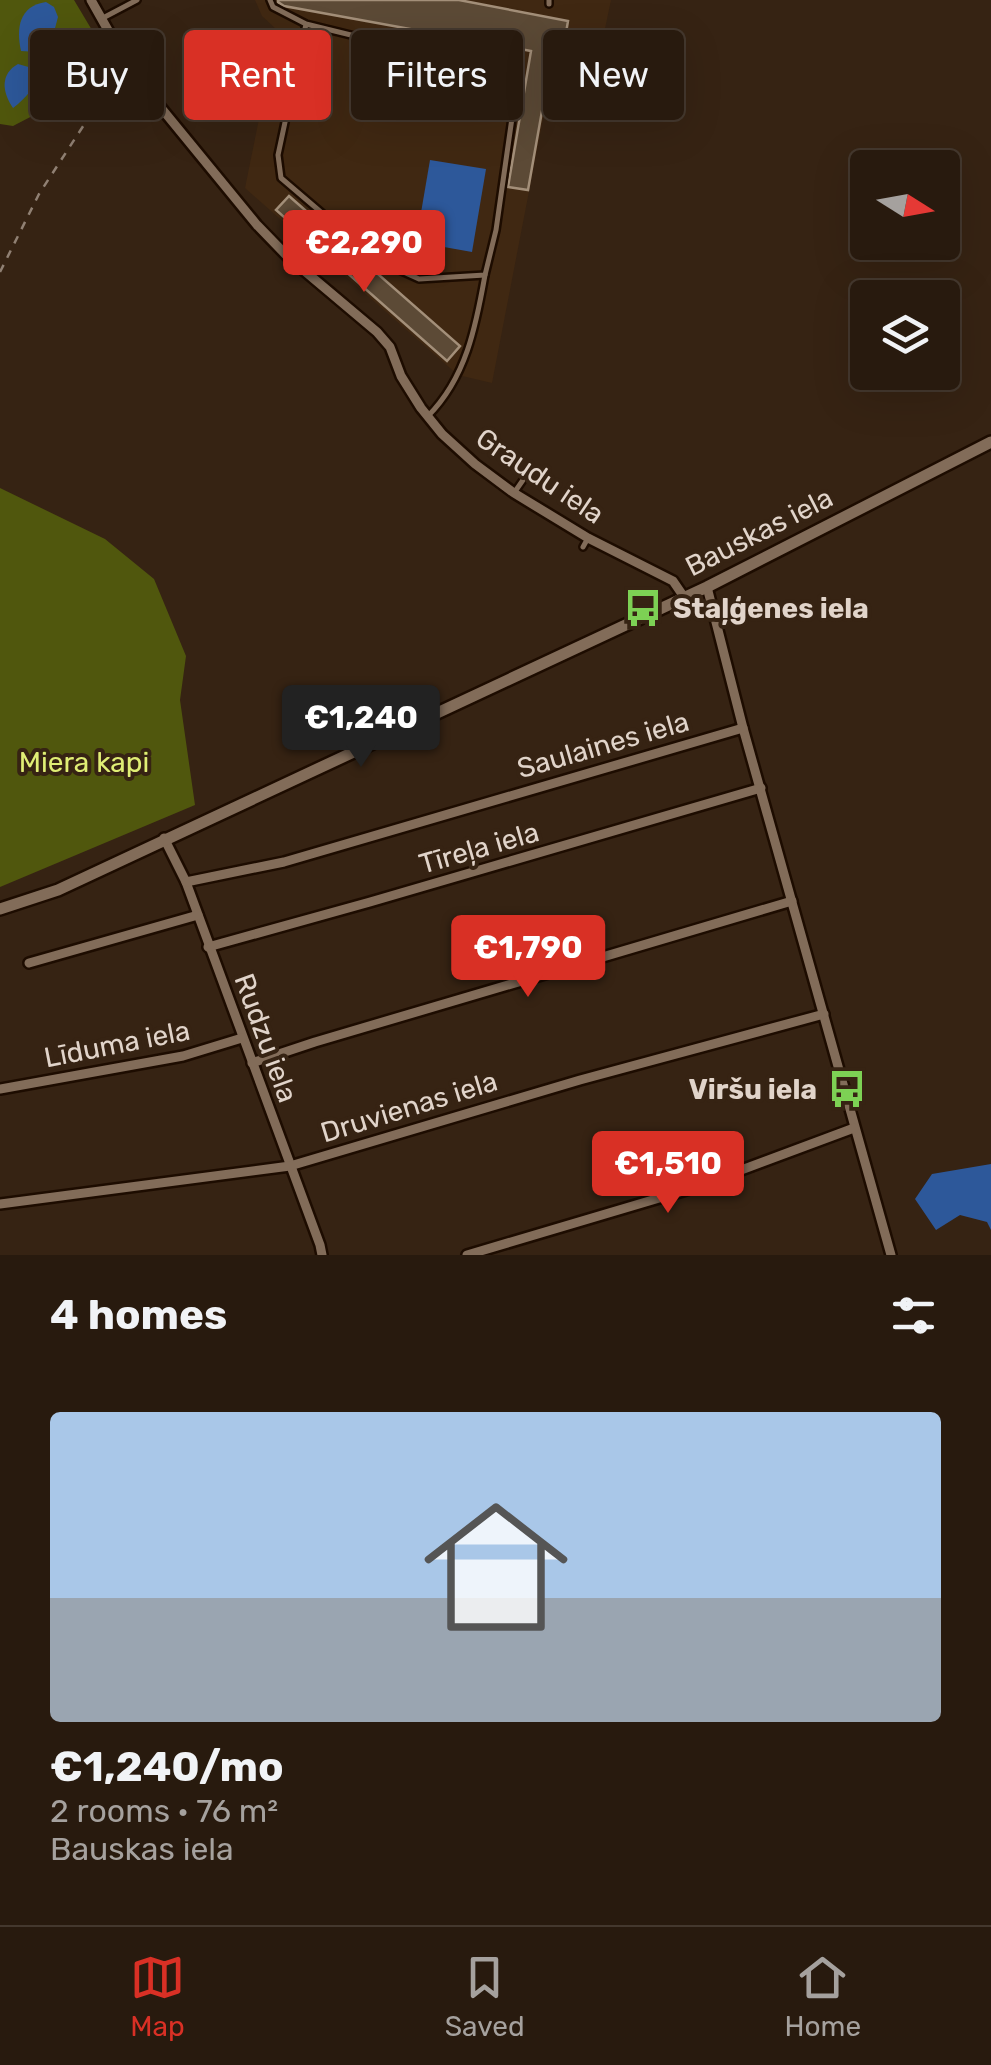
<!DOCTYPE html>
<meta charset="utf-8">
<style>
:root{--surface:#281a0e;--page:#34271c;--text:#f1f3f6;--muted:#a5a19e;--line:#44382e;--accent:#d93025}
body{margin:0;font-family:Rubik,sans-serif;background:var(--page);color:var(--text);height:100vh;display:flex;flex-direction:column;font-size:38px;white-space:nowrap}
*{box-sizing:border-box;margin:0}
p{font-size:32px;color:var(--muted)}
.icon{flex:none;width:55px;height:55px;fill:none;stroke:currentColor;stroke-width:2;stroke-linecap:round;stroke-linejoin:round}
.map{position:relative;height:1255px;overflow:hidden}
.drawer{display:flex;flex-direction:column;background:var(--surface);flex:1}
.drawer>*{flex:none}
.hud{position:absolute;left:30px;top:30px;width:932px;height:90px;display:flex;gap:20px}
.needle{width:65px;rotate:101deg}
.controls{position:absolute;left:850px;top:150px;display:grid;gap:20px}
.controls a{display:grid;place-items:center;width:110px;height:110px;border-radius:10px;background:var(--surface);box-shadow:0 10px 40px #0002,0 0 0 2px var(--line);font-size:50px}
.price{position:absolute;translate:-50% -85px;padding:0 22px;border-radius:10px;background:var(--accent);color:#fff;font-size:32px;line-height:65px;filter:drop-shadow(0 2px 5px #0008)}
.price::after{content:'';position:absolute;left:50%;top:60px;width:30px;height:22px;margin-left:-15px;background:inherit;clip-path:polygon(0 0,100% 0,50% 100%)}
.price.selected{background:#222;color:#fff}
ul{padding:0;list-style:none}
li{display:grid;align-content:center;gap:20px;height:530px;padding:0 50px}
li+li{border-top:2px solid var(--line)}
li span{display:grid;place-items:center;height:310px;border-radius:10px;color:#555}
li>.icon{margin-inline-start:auto}
span .icon{width:180px;height:180px;fill:#fffc;stroke-width:1}
li b{font-size:42px}
h2{display:flex;justify-content:space-between;align-items:center;height:120px;padding:0 50px;font-size:42px}
.chip{padding:0 35px;border-radius:10px;background:var(--surface);box-shadow:0 10px 40px #0002,0 0 0 2px var(--line);font-size:35px;line-height:90px}
.chip.selected{background:var(--accent);color:#fff}
.tab-bar{display:flex;justify-content:space-around;align-items:center;height:140px;border-top:2px solid var(--line);background:var(--surface);font-size:28px;color:var(--muted)}
.tab-bar a{display:grid;justify-items:center;gap:5px}
.tab-bar .selected{color:var(--accent)}
.map>svg:first-child{display:block}
</style>
<div class="map">
<svg width="991" height="1255" viewBox="0 0 991 1255">
<rect width="100%" height="100%" fill="#362313"/>
<path fill="#402812" d="M 255,0 L 611,0 L 602,43 L 559,36 L 492,383 L 458,375 L 245,188 L 277,30 L 262,16 Z"/>
<g fill="#50570d">
<path d="M 0,0 L 74,0 L 114,67 L 88,107 L 65,99 L 13,126 L 0,124 Z"/>
<path d="M 0,488 L 105,539 L 154,579 L 186,656 L 180,700 L 195,805 L 0,887 Z"/>
</g>
<g fill="#2d589a">
<path d="M 46,2 L 54,7 L 58,17 L 54,32 L 37,52 L 21,51 C 16,28 19,6 46,2 Z"/>
<path d="M 18,64 L 39,70 C 37,86 26,98 13,108 C 2,92 0,74 18,64 Z"/>
<path d="M 430,160 L 486,169 L 472,252 L 416,242 Z"/>
<path d="M 991,1164 L 991,1230 L 987,1222 L 960,1215 L 936,1230 L 915,1199 L 932,1174 Z"/>
</g>
<g fill="#5c4a36" stroke="#a38f79" stroke-width="2.5">
<path d="M 278,0 L 459,0 L 568,21 L 566,33 L 556,32 L 528,190 L 508,187 L 531,51 L 284,6 L 278,2 Z"/>
<path d="M 289,196 L 460,346 L 447,361 L 276,210 Z"/>
</g>
<g fill="none" stroke-linecap="round" stroke-linejoin="round">
<g stroke="#1d0c00" stroke-width="10">
<g id="service">
<path d="M 270,0 L 273,7 L 306,24 L 518,76 L 496,230 L 485,275 L 419,279 L 377,260 L 281,178 L 278,155 L 306,24"/>
<path d="M 549,4 L 549,0"/>
<path d="M 101,19 L 137,0"/>
<path d="M 428,416 C 466,378 476,326 485,275"/>
<path d="M 514,493 L 523,480"/>
<path d="M 583,547 L 588,538"/>
</g>
</g>
<g stroke="#1d0c00" stroke-width="14">
<g id="minor">
<path d="M 91,0 L 126,62 L 144,87 L 257,225 L 288,257 L 377,332 L 390,347 L 401,376 L 421,408 L 442,434 L 475,464 L 514,493 L 588,538 L 673,581 L 684,597"/>
<path d="M 707,587 L 743,728 L 891,1255"/>
<path d="M 164,838 L 186,882 L 320,1245 L 322,1255"/>
<path d="M 186,882 L 284,862 L 743,728"/>
<path d="M 208,947 L 370,902 L 761,788"/>
<path d="M 29,963 L 198,915"/>
<path d="M 252,1063 L 315,1042 L 792,901"/>
<path d="M 0,1089 L 183,1056 L 242,1038"/>
<path d="M 0,1204 L 290,1166 L 580,1080 L 824,1014"/>
<path d="M 467,1255 L 693,1188 L 854,1128"/>
</g>
</g>
<g stroke="#1d0c00" stroke-width="16">
<path id="tertiary" d="M 0,909 L 58,890 L 707,587 L 991,442"/>
</g>
<path stroke="#908073" stroke-width="2.5" stroke-dasharray="8 8" stroke-linecap="butt" d="M 0,272 L 39,194 L 119,71"/>
<use href="#service" stroke="#826c59" stroke-width="5"/>
<use href="#minor" stroke="#826c59" stroke-width="9"/>
<use href="#tertiary" stroke="#826c59" stroke-width="11"/>
</g>
<defs>
<g id="bus-bare" transform="scale(3)"><path d="M-5-6H5V4H4V6H2V4H-2V6H-4V4H-5ZM-3.5-4V0h7V-4ZM-3.5 1.2v1.5H-2V1.2ZM2 1.2v1.5H3.5V1.2Z" fill="#7dd154" stroke="#362313" stroke-width="2.5" paint-order="stroke"/></g>
</defs>
<g fill-rule="evenodd">
<use href="#bus-bare" x="643" y="608"/>
<use href="#bus-bare" x="847" y="1089"/>
</g>
<g text-anchor="middle" dominant-baseline="central" stroke-width="8" stroke-linejoin="round" paint-order="stroke">
<g font-size="28" fill="#e1d4ca" stroke="#362313">
<text transform="translate(540 476) rotate(34)">Graudu iela</text>
<text transform="translate(759 532) rotate(-27)">Bauskas iela</text>
<text transform="translate(603 745) rotate(-16)">Saulaines iela</text>
<text transform="translate(479 848) rotate(-16)">Tīreļa iela</text>
<text transform="translate(266 1038) rotate(70)">Rudzu iela</text>
<text transform="translate(117 1044) rotate(-11)">Līduma iela</text>
<text transform="translate(409 1107) rotate(-17)">Druvienas iela</text>
</g>
<g font-size="28" font-weight="bold" fill="#e1d4ca" stroke="#362313" text-anchor="start">
<text x="673" y="608">Staļģenes iela</text>
<text x="817" y="1089" text-anchor="end">Viršu iela</text>
</g>
<g font-size="28" fill="#e0ee75" stroke="#362313">
<text x="84" y="762">Miera kapi</text>
</g>
</g>
</svg>
<div class="controls">
<a><svg class="needle" viewBox="-14 -14 28 28"><path d="M0-13l5 13h-10z" fill="#e53935"/><path d="M0 13l5-13h-10z" fill="#a5a19e"/></svg></a>
<a><svg class="icon" aria-label="layers" viewBox="0 0 24 24"><path d="M12 4l9 5-9 5-9-5zM3 14l9 5 9-5"/></svg></a>
</div>
<b class="price" style="left:364px;top:295px">€2,290</b>
<b class="price selected" style="left:361px;top:770px">€1,240</b>
<b class="price" style="left:528px;top:1000px">€1,790</b>
<b class="price" style="left:668px;top:1216px">€1,510</b>
<div class="hud">
<a class="chip">Buy</a>
<a class="chip selected">Rent</a>
<a class="chip">Filters</a>
<a class="chip">New</a>
</div>
</div>
<section class="drawer">
<h2>4 homes<svg class="icon" aria-label="filters" viewBox="0 0 24 24"><path d="M4 7h16M4 17h16"/><circle cx="9" cy="7" r="2"/><circle cx="15" cy="17" r="2"/></svg></h2>
<ul>
<li><span style="background:linear-gradient(#a9c7e8 60%,#9aa5b1 0)"><svg class="icon" aria-label="home" viewBox="0 0 24 24"><path d="M3 11l9-7 9 7M6 9v11h12V9"/></svg></span><div><b>€1,240/mo</b><p>2 rooms · 76 m²</p><p>Bauskas iela</p></div></li>
</ul>
</section>
<nav class="tab-bar">
<a class="selected"><svg class="icon" aria-label="map" viewBox="0 0 24 24"><path d="M3 6l6-2 6 2 6-2v14l-6 2-6-2-6 2zM9 4v14M15 6v14"/></svg>Map</a>
<a><svg class="icon" aria-label="saved" viewBox="0 0 24 24"><path d="M7 4h10v16l-5-4-5 4z"/></svg>Saved</a>
<a><svg class="icon" aria-label="home" viewBox="0 0 24 24"><path d="M3 11l9-7 9 7M6 9v11h12V9"/></svg>Home</a>
</nav>
